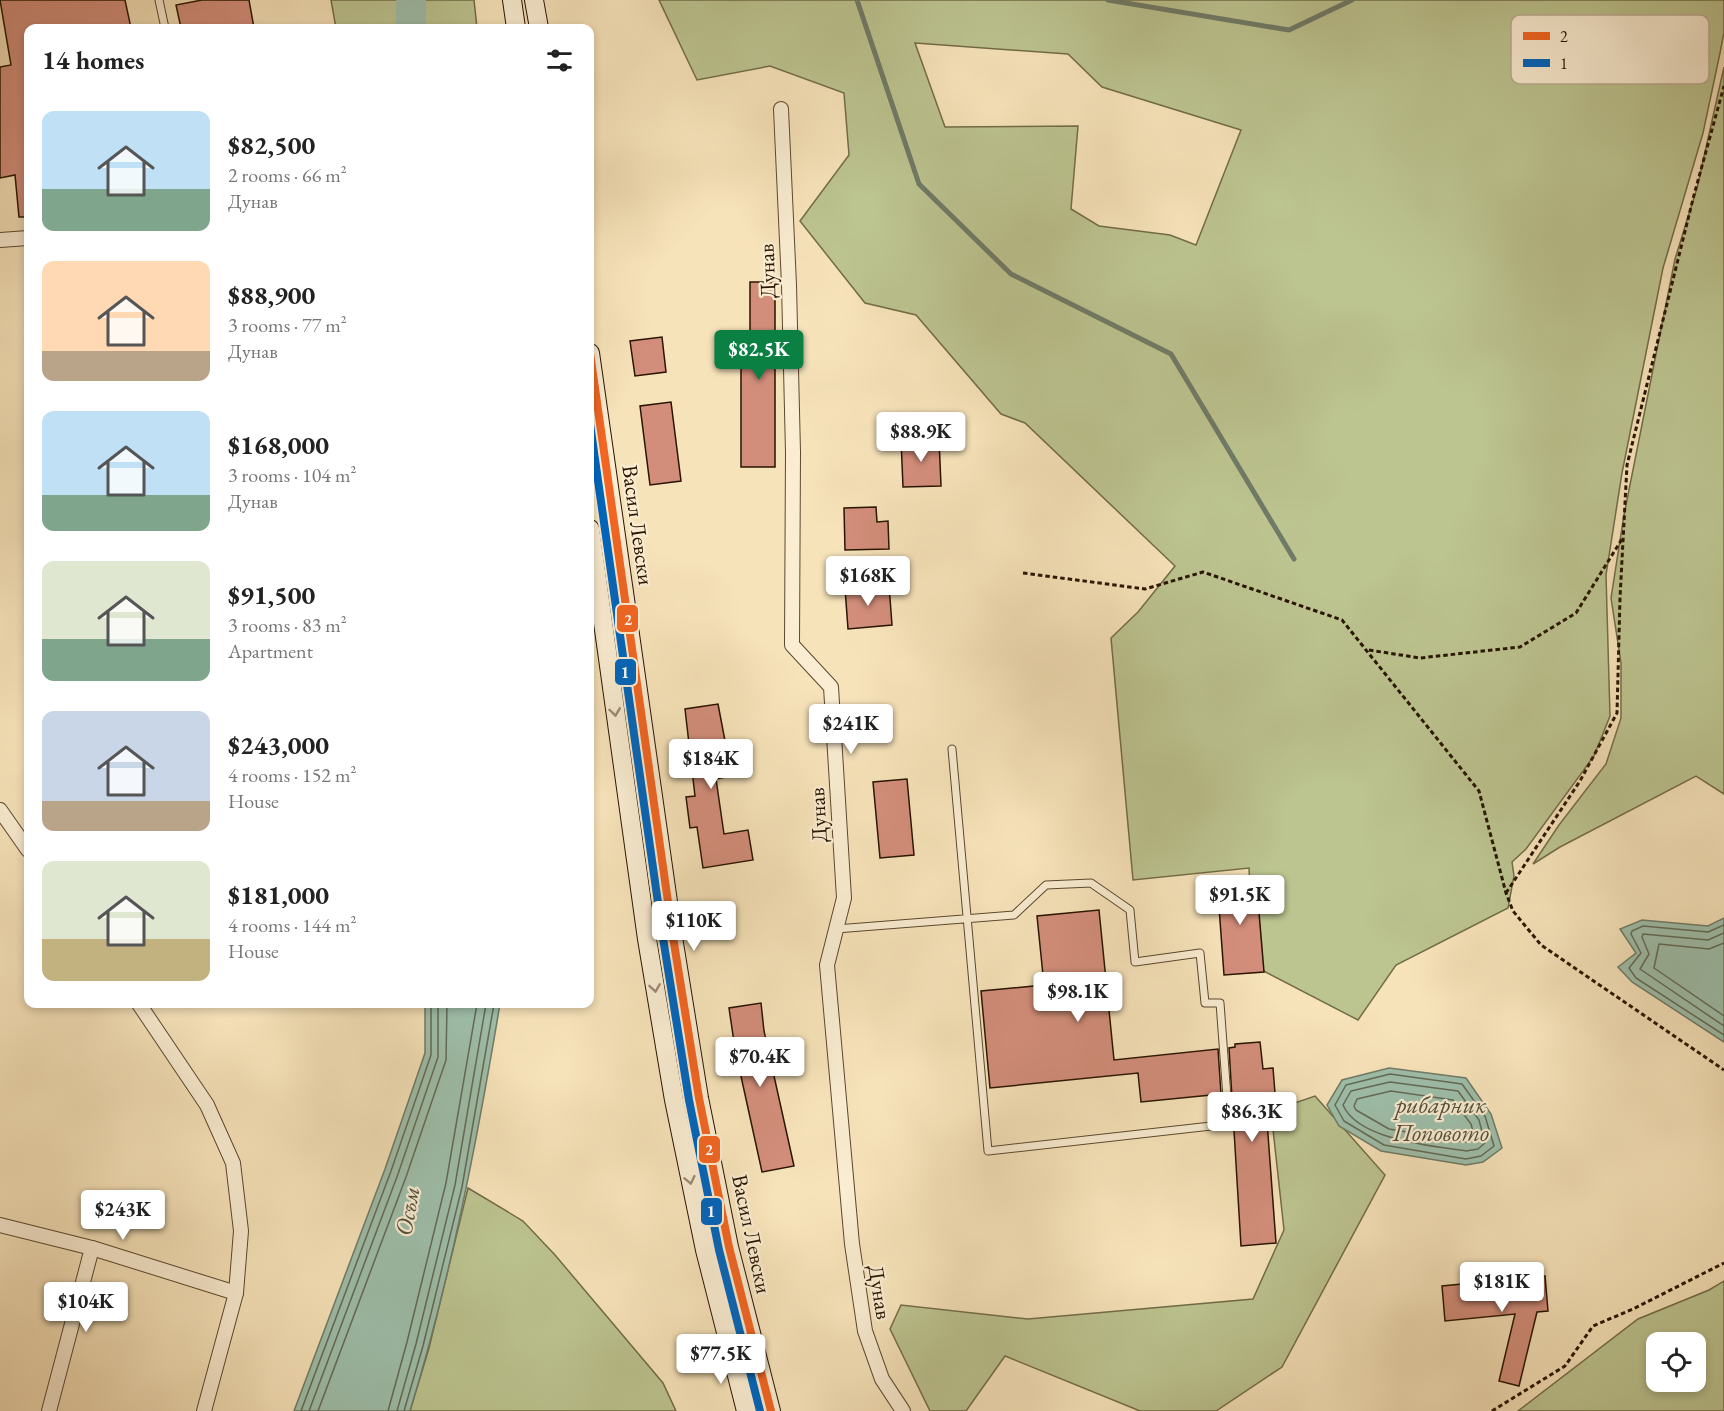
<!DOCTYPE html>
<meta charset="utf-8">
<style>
:root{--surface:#fff;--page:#f2f2f2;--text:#222;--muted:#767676;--accent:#0b8043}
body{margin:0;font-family:"EB Garamond",serif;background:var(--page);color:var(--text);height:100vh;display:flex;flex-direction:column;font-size:22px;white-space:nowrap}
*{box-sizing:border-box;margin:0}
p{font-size:20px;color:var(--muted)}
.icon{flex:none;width:33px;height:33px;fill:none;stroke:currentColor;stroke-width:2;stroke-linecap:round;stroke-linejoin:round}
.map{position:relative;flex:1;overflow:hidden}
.sheet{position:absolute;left:24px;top:24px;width:570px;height:984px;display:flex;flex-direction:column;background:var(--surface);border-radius:12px;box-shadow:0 3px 9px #0003}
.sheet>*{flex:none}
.fabs{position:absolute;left:1646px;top:1332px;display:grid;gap:12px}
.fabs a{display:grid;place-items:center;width:60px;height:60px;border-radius:12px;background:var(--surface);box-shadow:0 3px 9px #0003;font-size:30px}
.price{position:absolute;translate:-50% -51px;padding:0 14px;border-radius:6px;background:#fff;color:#222;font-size:20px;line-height:39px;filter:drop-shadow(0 2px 3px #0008)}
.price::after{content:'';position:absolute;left:50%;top:36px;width:18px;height:14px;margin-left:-9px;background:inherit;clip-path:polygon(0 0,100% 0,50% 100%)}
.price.selected{background:var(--accent);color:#fff}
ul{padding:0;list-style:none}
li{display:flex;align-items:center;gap:18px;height:150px;padding:0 18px}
li span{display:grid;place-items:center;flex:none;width:168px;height:120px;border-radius:12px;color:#555}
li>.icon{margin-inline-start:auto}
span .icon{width:72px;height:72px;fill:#fffc;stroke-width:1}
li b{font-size:26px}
h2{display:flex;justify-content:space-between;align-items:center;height:72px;padding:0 18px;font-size:26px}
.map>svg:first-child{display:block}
</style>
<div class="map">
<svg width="1724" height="1411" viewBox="0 0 1724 1411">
<rect width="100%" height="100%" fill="#f7e3ba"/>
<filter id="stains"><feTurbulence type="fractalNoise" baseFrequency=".00333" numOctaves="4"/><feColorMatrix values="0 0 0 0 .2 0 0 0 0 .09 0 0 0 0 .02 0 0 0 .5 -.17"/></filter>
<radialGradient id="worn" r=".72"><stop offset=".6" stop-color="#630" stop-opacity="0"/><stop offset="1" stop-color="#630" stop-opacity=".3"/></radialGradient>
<g fill="#bcc490" stroke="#726c48" stroke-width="1.5" fill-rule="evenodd">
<path d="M 331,0 L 474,0 L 477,28 L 336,28 Z"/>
<path d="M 659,0 L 1724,0 L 1724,32 L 1720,53 L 1703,133 L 1663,268 L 1622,473 L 1606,575 L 1610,716 L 1594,756 L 1526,849 L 1512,862 L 1514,876 L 1508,908 L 1396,965 L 1358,1020 L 1254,966 L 1249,868 L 1133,880 L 1111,638 L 1138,612 L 1175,566 L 1025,423 L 1001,414 L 916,315 L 865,303 L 800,221 L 849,155 L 844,93 L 770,66 L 697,80 ZM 915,43 L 1068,54 L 1102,87 L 1241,130 L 1196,245 L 1170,235 L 1099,226 L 1071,209 L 1078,126 L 945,127 Z"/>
<path d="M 1724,67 L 1724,794 L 1696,776 L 1560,847 L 1533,864 L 1559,825 L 1606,764 L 1621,718 L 1621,663 L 1611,598 L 1624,515 L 1675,259 L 1697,188 Z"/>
<path d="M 1315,1096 L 1385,1175 L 1282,1367 L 1216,1411 L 1140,1411 L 1005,1356 L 966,1411 L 930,1411 L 890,1329 L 901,1305 L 1028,1319 L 1253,1299 L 1284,1230 L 1271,1111 Z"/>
<path d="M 468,1188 L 523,1221 L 555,1255 L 663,1383 L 676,1411 L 410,1411 L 429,1348 Z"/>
<path d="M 1724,1281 L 1724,1411 L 1518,1411 L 1638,1319 L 1709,1290 ZM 1656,1342 L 1695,1342 L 1695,1382 L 1656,1382 Z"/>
</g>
<g fill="#9ebfab" stroke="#6f7b67" stroke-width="1.5">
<path d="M 1724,918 L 1724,1042 L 1632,982 L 1618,967 L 1636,953 L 1620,929 L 1642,920 L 1708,926 Z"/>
<path d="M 425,1004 L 500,1004 C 477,1141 451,1277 410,1411 L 294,1411 L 385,1169 L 425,1053 Z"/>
<path d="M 1389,1068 L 1466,1078 L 1491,1114 L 1502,1148 L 1483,1162 L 1466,1165 L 1381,1151 L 1339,1126 L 1327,1105 L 1342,1080 Z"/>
</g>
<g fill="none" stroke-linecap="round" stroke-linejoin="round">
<g stroke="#636a56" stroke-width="1.5">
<path d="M 1724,925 L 1708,932 L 1643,926 L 1632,931 L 1631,934 L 1641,953 L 1629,968 L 1636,978 L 1724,1035"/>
<path d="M 1724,933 L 1708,940 L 1643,934 L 1642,937 L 1649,954 L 1640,969 L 1724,1026"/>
<path d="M 1724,943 L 1709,949 L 1659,944 L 1654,968 L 1724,1016"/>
<path d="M 1390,1074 L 1462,1084 L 1485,1116 L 1494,1146 L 1481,1156 L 1466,1159 L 1384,1145 L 1344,1121 L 1335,1105 L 1346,1085 Z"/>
<path d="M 1390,1082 L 1458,1091 L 1479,1120 L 1485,1143 L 1478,1149 L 1466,1151 C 1432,1146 1358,1140 1343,1105 L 1351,1091 Z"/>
<path d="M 1391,1091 L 1453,1100 L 1471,1124 L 1475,1140 L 1465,1142 L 1389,1129 L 1356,1110 L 1354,1106 L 1357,1099 Z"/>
<path d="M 301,1411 L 391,1171 L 431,1055 L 431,1004"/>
<path d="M 309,1411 L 398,1174 L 438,1057 L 438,1004"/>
<path d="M 318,1411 L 406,1177 L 446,1060 L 447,1004"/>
<path d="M 388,1411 L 407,1342 L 446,1183 L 477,1004"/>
<path d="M 397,1411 L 416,1344 L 455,1185 L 486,1004"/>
<path d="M 404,1411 L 423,1346 L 462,1187 L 494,1004"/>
</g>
<g stroke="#6f7b67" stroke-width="5">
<path d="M 857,0 L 919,184 L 1011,274 L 1171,354 L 1294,559"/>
<path d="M 1108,0 L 1289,30 L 1352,0"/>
</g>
<path stroke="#9ebfab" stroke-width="30" d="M 411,0 L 411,28"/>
</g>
<g fill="#d38e7b" stroke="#281400" stroke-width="1.5">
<path d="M 0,0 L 125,0 L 131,28 L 28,28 L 28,217 L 19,217 L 15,175 L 0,178 L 0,67 L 11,65 Z"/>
<path d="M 202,0 L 249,0 L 254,28 L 181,28 L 176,5 Z"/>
<path d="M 750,282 L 775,282 L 775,467 L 741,467 L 741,348 L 750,348 Z"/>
<path d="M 662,337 L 666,372 L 635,376 L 630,341 Z"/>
<path d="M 671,402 L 681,481 L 650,485 L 640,406 Z"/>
<path d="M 939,438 L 941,486 L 903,487 L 901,439 Z"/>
<path d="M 876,507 L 877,522 L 888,521 L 889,549 L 845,550 L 844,508 Z"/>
<path d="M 889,585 L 892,625 L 848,629 L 845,588 Z"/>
<path d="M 718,704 L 729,762 L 724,763 L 726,777 L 716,779 L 724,834 L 748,830 L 753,860 L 703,868 L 697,827 L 690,828 L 686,797 L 695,796 L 685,709 Z"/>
<path d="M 907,779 L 914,855 L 880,858 L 873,782 Z"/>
<path d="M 1256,877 L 1264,972 L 1224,975 L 1217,880 Z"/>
<path d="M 1099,910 L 1114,1060 L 1218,1049 L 1221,1094 L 1141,1102 L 1138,1073 L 990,1088 L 981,991 L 1044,985 L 1037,916 Z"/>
<path d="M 761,1003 L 764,1031 L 794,1166 L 762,1172 L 735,1049 L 729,1008 Z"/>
<path d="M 1260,1042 L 1263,1069 L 1273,1068 L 1275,1093 L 1265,1094 L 1276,1243 L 1241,1246 L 1229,1048 L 1235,1047 L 1235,1044 Z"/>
<path d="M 1545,1276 L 1548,1311 L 1537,1312 L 1519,1386 L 1499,1381 L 1515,1314 L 1445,1321 L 1442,1286 Z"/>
</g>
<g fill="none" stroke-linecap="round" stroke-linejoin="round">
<g stroke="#5c482e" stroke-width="9">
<g id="service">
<path d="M 159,0 L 165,28"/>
<path d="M 836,929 L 1014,915 L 1046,885 L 1091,883 L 1130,910 L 1135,962 L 1200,953 L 1205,1003 L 1220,1003 L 1229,1124 L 988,1151 L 952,749"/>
</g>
</g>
<g stroke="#5c482e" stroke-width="16">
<g id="minor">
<path d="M 781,109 L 789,285 L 793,452 L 792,645 L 831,687 L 844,898 L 827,965 L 852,1244 L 865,1331 L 882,1379 L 903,1411"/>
<path d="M 0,240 L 28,238"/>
<path d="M 0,810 L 28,850"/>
<path d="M 139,1004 L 207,1105 L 233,1163 L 241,1231 L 236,1293 L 204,1411"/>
<path d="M 0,1225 L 92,1248 L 236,1293"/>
<path d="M 49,1411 L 92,1248"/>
</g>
</g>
<g stroke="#281400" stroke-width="20">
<g id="secondary">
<path d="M 512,0 L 516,28"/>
<path d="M 534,0 L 539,28"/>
<path d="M 590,353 L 673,937 L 699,1098 L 729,1247 L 771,1411"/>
<path d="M 590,529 L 647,939 L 674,1100 L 705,1250 L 746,1411"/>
</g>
</g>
<g stroke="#281400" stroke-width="3" stroke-dasharray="4.5 3" stroke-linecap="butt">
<path d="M 1023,573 L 1145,589 L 1203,572 L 1342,620 L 1479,791 L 1506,893 L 1513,911 L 1541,945 L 1724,1070"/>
<path d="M 1369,650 L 1420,658 L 1520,647 L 1576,613 L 1622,539"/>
<path d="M 1506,893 L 1580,781 L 1617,713 L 1620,598 L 1627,465 L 1694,195 L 1724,86"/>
<path d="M 1492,1411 L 1565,1366 L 1593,1326 L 1633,1309 L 1724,1263"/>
</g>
<use href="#service" stroke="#faedd2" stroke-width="7"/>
<use href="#minor" stroke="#faedd2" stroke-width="14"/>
<use href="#secondary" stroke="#faedd2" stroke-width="18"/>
<g stroke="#faedd2" stroke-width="12">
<path id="bus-1" d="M 590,353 L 673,937 L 699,1098 L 729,1247 L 771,1411"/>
</g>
<g stroke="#faedd2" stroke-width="12">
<path id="bus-2" d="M 590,424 L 663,938 L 689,1100 L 719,1250 L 760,1411"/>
</g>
<use href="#bus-1" stroke="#f26522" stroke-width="8"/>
<use href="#bus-2" stroke="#0065bd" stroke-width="8"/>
</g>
<defs><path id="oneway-chevron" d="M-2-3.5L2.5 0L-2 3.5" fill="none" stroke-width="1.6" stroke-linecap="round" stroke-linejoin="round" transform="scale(1.5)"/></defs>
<g stroke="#9c8b74">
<use href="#oneway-chevron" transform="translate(615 712) rotate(82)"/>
<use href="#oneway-chevron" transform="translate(655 988) rotate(81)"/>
<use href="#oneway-chevron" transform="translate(690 1180) rotate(78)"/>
</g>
<g text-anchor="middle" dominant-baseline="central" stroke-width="4.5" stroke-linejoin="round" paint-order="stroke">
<g font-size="22" fill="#281400" stroke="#faedd2">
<text transform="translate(767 271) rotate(-92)">Дунав</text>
<text transform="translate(638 525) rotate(82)">Васил Левски</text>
<text transform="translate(818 815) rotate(-93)">Дунав</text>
<text transform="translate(752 1234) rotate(78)">Васил Левски</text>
<text transform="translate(880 1292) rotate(81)">Дунав</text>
</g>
<g font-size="24" font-style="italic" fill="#51503c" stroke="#faedd2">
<text x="1441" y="1104">рибарник<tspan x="1441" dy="28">Поповото</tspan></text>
<text transform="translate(407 1211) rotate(-80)">Осъм</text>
</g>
</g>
<rect x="1511" y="15" width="198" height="69" rx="9" fill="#faedd2" stroke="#bbac93" stroke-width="1.5"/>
<rect x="1523" y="32" width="27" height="8" fill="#f26522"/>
<rect x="1523" y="59" width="27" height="8" fill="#0065bd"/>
<g font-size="16" fill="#281400">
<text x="1560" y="42">2</text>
<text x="1560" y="69">1</text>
</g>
<g stroke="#faedd2" stroke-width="2">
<rect x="616" y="604" width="23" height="29" rx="6" fill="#f26522"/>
<rect x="614" y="658" width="23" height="28" rx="6" fill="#0065bd"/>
<rect x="698" y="1135" width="23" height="29" rx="6" fill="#f26522"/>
<rect x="700" y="1197" width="23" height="29" rx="6" fill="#0065bd"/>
</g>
<g font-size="16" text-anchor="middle" font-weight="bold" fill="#fff">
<text x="628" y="625">2</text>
<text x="625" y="678">1</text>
<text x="709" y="1155">2</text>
<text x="711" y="1217">1</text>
</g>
<rect width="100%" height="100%" filter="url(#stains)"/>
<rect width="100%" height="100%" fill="url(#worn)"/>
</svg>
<div class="fabs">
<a><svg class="icon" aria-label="locate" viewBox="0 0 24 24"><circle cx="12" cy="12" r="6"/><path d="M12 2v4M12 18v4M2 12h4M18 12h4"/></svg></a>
</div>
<b class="price selected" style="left:759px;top:381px">$82.5K</b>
<b class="price" style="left:921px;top:463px">$88.9K</b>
<b class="price" style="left:868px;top:607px">$168K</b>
<b class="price" style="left:851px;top:755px">$241K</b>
<b class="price" style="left:711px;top:790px">$184K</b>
<b class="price" style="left:1240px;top:926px">$91.5K</b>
<b class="price" style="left:694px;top:952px">$110K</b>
<b class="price" style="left:1078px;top:1023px">$98.1K</b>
<b class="price" style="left:760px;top:1088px">$70.4K</b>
<b class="price" style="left:1252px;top:1143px">$86.3K</b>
<b class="price" style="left:123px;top:1241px">$243K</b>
<b class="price" style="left:1502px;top:1313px">$181K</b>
<b class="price" style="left:86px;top:1333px">$104K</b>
<b class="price" style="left:721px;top:1385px">$77.5K</b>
<section class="sheet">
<h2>14 homes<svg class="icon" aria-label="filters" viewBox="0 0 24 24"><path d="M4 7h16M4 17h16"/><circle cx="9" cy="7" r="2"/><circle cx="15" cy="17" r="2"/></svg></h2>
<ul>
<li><span style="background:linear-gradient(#bfe0f5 65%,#7fa58c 0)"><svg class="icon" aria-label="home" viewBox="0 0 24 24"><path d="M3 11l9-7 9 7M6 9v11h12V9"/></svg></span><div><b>$82,500</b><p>2 rooms · 66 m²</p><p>Дунав</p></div></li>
<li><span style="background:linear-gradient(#ffd9b3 75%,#b9a48a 0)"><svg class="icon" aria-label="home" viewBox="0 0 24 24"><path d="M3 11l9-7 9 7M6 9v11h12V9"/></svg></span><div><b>$88,900</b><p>3 rooms · 77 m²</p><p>Дунав</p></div></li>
<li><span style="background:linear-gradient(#bfe0f5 70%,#7fa58c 0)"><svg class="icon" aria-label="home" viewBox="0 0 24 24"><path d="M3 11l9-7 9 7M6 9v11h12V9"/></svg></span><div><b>$168,000</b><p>3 rooms · 104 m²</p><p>Дунав</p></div></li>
<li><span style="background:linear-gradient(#dfe7d0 65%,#7fa58c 0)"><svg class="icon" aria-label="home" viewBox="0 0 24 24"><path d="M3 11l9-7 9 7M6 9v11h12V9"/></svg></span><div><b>$91,500</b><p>3 rooms · 83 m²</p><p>Apartment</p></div></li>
<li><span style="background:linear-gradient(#c9d6e8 75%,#b9a48a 0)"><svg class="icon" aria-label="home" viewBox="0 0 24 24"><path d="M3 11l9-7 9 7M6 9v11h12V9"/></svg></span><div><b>$243,000</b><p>4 rooms · 152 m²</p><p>House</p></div></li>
<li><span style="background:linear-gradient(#dfe7d0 65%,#c2b280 0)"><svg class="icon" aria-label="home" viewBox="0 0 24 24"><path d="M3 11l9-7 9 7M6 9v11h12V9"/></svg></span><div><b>$181,000</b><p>4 rooms · 144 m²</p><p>House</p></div></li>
</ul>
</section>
</div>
